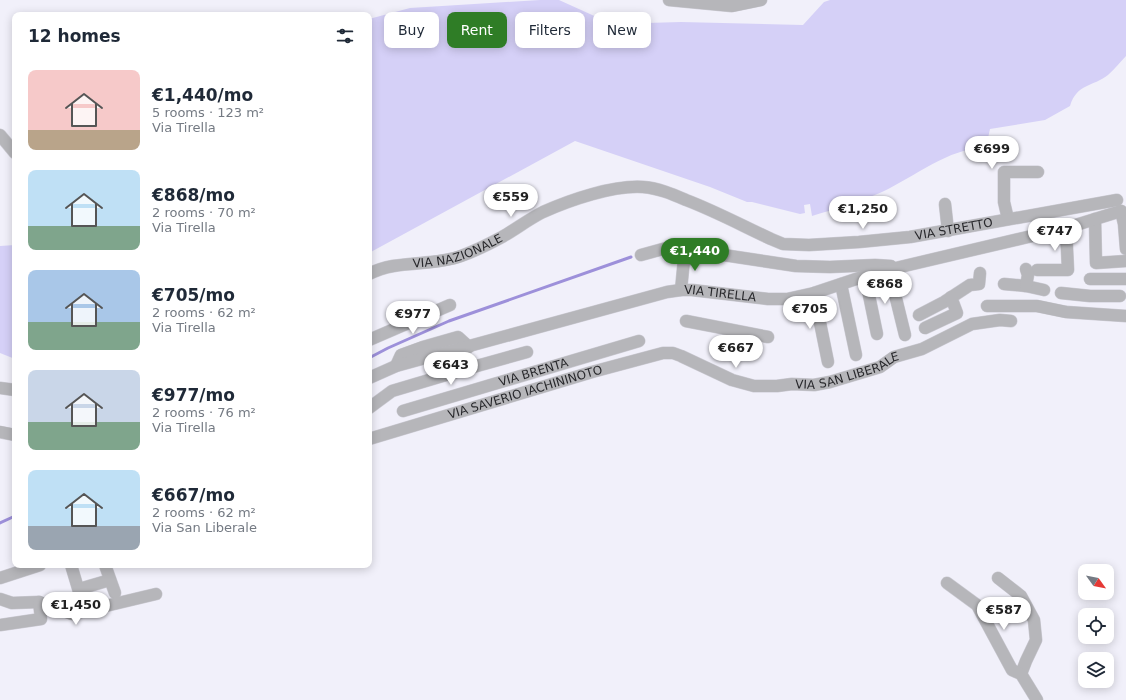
<!DOCTYPE html>
<meta charset="utf-8">
<style>
:root{--surface:#fff;--page:#f6f6f7;--text:#1f2937;--muted:#747a83;--accent:#2f7d26}
body{margin:0;font-family:"DejaVu Sans",sans-serif;background:var(--page);color:var(--text);height:100vh;display:flex;flex-direction:column;font-size:15px;white-space:nowrap}
*{box-sizing:border-box;margin:0}
p{font-size:13px;color:var(--muted)}
.icon{flex:none;width:22px;height:22px;fill:none;stroke:currentColor;stroke-width:2;stroke-linecap:round;stroke-linejoin:round}
.map{position:relative;flex:1;overflow:hidden}
.details{position:absolute;left:12px;top:12px;width:360px;height:556px;display:flex;flex-direction:column;background:var(--surface);border-radius:8px;box-shadow:0 2px 10px #0003}
.details>*{flex:none}
.hud{position:absolute;left:384px;top:12px;width:380px;height:36px;display:flex;gap:8px}
.needle{width:26px;rotate:123deg}
.fabs{position:absolute;left:1078px;top:564px;display:grid;gap:8px}
.fabs a{display:grid;place-items:center;width:36px;height:36px;border-radius:8px;background:var(--surface);box-shadow:0 2px 10px #0003;font-size:20px}
.price{position:absolute;translate:-50% -34px;padding:0 9px;border-radius:14px;background:#fff;color:#222;font-size:13px;line-height:26px;filter:drop-shadow(0 1px 2px #0008)}
.price::after{content:'';position:absolute;left:50%;top:24px;width:12px;height:9px;margin-left:-6px;background:inherit;clip-path:polygon(0 0,100% 0,50% 100%)}
.price.on{background:var(--accent);color:#fff}
ul{padding:0;list-style:none}
li{display:flex;align-items:center;gap:12px;height:100px;padding:0 16px}
li span{display:grid;place-items:center;flex:none;width:112px;height:80px;border-radius:8px;color:#555}
li>.icon{margin-inline-start:auto}
span .icon{width:48px;height:48px;fill:#fffc;stroke-width:1}
li b{font-size:17px}
h2{display:flex;justify-content:space-between;align-items:center;height:48px;padding:0 16px;font-size:17px}
.pill{padding:0 14px;border-radius:8px;background:var(--surface);box-shadow:0 2px 10px #0003;font-size:14px;line-height:36px}
.pill.on{background:var(--accent);color:#fff}
.map>svg:first-child{display:block}
</style>
<div class="map">
<svg width="1126" height="700" viewBox="0 0 1126 700">
<rect width="100%" height="100%" fill="#f1f0fa"/>
<g fill="#d5d0f7">
<path d="M 540,0 L 559,0 L 612,24 L 681,22 L 803,25 L 824,2 L 830,0 L 1126,0 L 1126,56 C 1120,62 1115,69 1108,75 C 1093,87 1077,83 1070,106 L 1045,120 L 990,129 L 986,147 C 947,149 916,176 882,192 C 860,202 835,209 812,216 L 810,204 L 804,205 L 805,213 L 800,214 L 752,202 L 747,202 L 710,187 L 575,141 L 369,253 L 369,19 L 410,8 Z"/>
<path d="M 15,245 L 15,359 L 0,353 L 0,246 Z"/>
</g>
<g fill="none" stroke-linecap="round" stroke-linejoin="round">
<g stroke="#9d90da" stroke-width="3">
<path d="M 369,358 L 388,348 L 449,321 L 631,257"/>
<path d="M 0,523 L 15,516"/>
</g>
<g stroke="#cdccd5" stroke-width="13">
<g id="minor">
<path d="M 669,0 L 732,6 L 761,0"/>
<path d="M 0,135 L 15,153"/>
<path d="M 945,204 L 948,231"/>
<path d="M 1121,211 L 1124,224 L 1126,249"/>
<path d="M 1008,219 L 1004,202 L 1004,172 L 1038,172"/>
<path d="M 1095,219 L 1096,263 L 1126,261"/>
<path d="M 641,255 L 670,247 L 796,266 L 830,267 L 875,265 L 891,266"/>
<path d="M 889,270 L 905,335"/>
<path d="M 1037,270 L 1068,270 L 1066,228"/>
<path id="s1" d="M 369,274 C 397,259 431,267 461,256 C 475,251 489,244 502,237 C 516,229 529,219 543,212 C 570,200 613,185 643,187 C 658,188 672,194 686,200 C 715,211 743,226 771,239 L 783,244 L 809,245 L 859,242 L 910,237 L 1117,200"/>
<path d="M 865,276 L 877,334"/>
<path d="M 1090,279 L 1126,279"/>
<path d="M 841,284 L 856,355"/>
<path d="M 1004,284 L 1026,286 L 1044,290"/>
<path d="M 1026,286 L 1028,275 L 1026,269"/>
<path d="M 681,290 L 684,259 L 693,259 L 706,252"/>
<path d="M 814,293 L 828,362"/>
<path d="M 1061,293 L 1090,296 L 1120,296"/>
<path d="M 987,306 L 1037,306 L 1066,312 L 1126,316"/>
<path d="M 919,315 L 944,302 L 970,285 L 979,284 L 980,273"/>
<path d="M 686,321 L 768,337"/>
<path d="M 925,328 L 957,313 L 951,297"/>
<path d="M 369,340 L 450,305"/>
<path d="M 396,366 L 401,355 L 423,347 L 458,337 L 469,347"/>
<path id="s2" d="M 369,378 L 396,366 L 667,292 L 681,290 L 692,290 L 768,299 L 787,299 L 814,293 L 865,276 L 900,267 L 1066,228 L 1121,211"/>
<path d="M 0,388 L 15,390"/>
<path d="M 369,408 L 392,391 L 466,369 L 527,352"/>
<path id="s3" d="M 403,411 L 639,341"/>
<path d="M 0,432 L 15,435"/>
<path id="s4" d="M 369,439 L 592,372 L 663,353 L 673,353 L 681,356 L 732,380 L 754,386 L 777,386 L 792,384 L 814,385 L 830,382 L 880,367 L 894,357 L 922,349 L 972,324 L 1000,320 L 1011,321"/>
<path d="M 71,565 L 83,605"/>
<path d="M 105,565 L 115,593"/>
<path d="M 0,578 L 40,565"/>
<path d="M 998,578 L 1021,596 L 1034,620 L 1036,640 L 1026,661 L 1021,674"/>
<path d="M 947,583 L 977,605 L 1012,670 L 1021,674 L 1037,700"/>
<path d="M 79,589 L 110,580"/>
<path d="M 0,599 L 12,603 L 39,602 L 72,614 L 156,594"/>
<path d="M 0,625 L 41,619 L 39,602"/>
</g>
</g>
<use href="#minor" stroke="#b6b6ba" stroke-width="12"/>
</g>
<g text-anchor="middle" dominant-baseline="central" stroke-width="3.5" stroke-linejoin="round" paint-order="stroke">
<g font-size="12" fill="#28282c" stroke="#fff">
<text stroke="none"><textPath href="#s1" startOffset="615">VIA STRETTO</textPath></text>
<text stroke="none"><textPath href="#s1" startOffset="92">VIA NAZIONALE</textPath></text>
<text stroke="none"><textPath href="#s2" startOffset="364">VIA TIRELLA</textPath></text>
<text stroke="none"><textPath href="#s4" startOffset="500">VIA SAN LIBERALE</textPath></text>
<text stroke="none"><textPath href="#s3" startOffset="136">VIA BRENTA</textPath></text>
<text stroke="none"><textPath href="#s4" startOffset="163">VIA SAVERIO IACHININOTO</textPath></text>
</g>
</g>
</svg>
<div class="fabs">
<a><svg class="needle" viewBox="-14 -14 28 28"><path d="M0-13l5 13h-10z" fill="#e53935"/><path d="M0 13l5-13h-10z" fill="#747a83"/></svg></a>
<a><svg class="icon" aria-label="locate" viewBox="0 0 24 24"><circle cx="12" cy="12" r="6"/><path d="M12 2v4M12 18v4M2 12h4M18 12h4"/></svg></a>
<a><svg class="icon" aria-label="layers" viewBox="0 0 24 24"><path d="M12 4l9 5-9 5-9-5zM3 14l9 5 9-5"/></svg></a>
</div>
<b class="price" style="left:992px;top:170px">€699</b>
<b class="price" style="left:511px;top:218px">€559</b>
<b class="price" style="left:863px;top:230px">€1,250</b>
<b class="price" style="left:1055px;top:252px">€747</b>
<b class="price on" style="left:695px;top:272px">€1,440</b>
<b class="price" style="left:885px;top:305px">€868</b>
<b class="price" style="left:810px;top:330px">€705</b>
<b class="price" style="left:413px;top:335px">€977</b>
<b class="price" style="left:736px;top:369px">€667</b>
<b class="price" style="left:451px;top:386px">€643</b>
<b class="price" style="left:76px;top:626px">€1,450</b>
<b class="price" style="left:1004px;top:631px">€587</b>
<div class="hud">
<a class="pill">Buy</a>
<a class="pill on">Rent</a>
<a class="pill">Filters</a>
<a class="pill">New</a>
</div>
<section class="details">
<h2>12 homes<svg class="icon" aria-label="filters" viewBox="0 0 24 24"><path d="M4 7h16M4 17h16"/><circle cx="9" cy="7" r="2"/><circle cx="15" cy="17" r="2"/></svg></h2>
<ul>
<li><span style="background:linear-gradient(#f6c9c9 75%,#b9a48a 0)"><svg class="icon" aria-label="home" viewBox="0 0 24 24"><path d="M3 11l9-7 9 7M6 9v11h12V9"/></svg></span><div><b>€1,440/mo</b><p>5 rooms · 123 m²</p><p>Via Tirella</p></div></li>
<li><span style="background:linear-gradient(#bfe0f5 70%,#7fa58c 0)"><svg class="icon" aria-label="home" viewBox="0 0 24 24"><path d="M3 11l9-7 9 7M6 9v11h12V9"/></svg></span><div><b>€868/mo</b><p>2 rooms · 70 m²</p><p>Via Tirella</p></div></li>
<li><span style="background:linear-gradient(#a9c7e8 65%,#7fa58c 0)"><svg class="icon" aria-label="home" viewBox="0 0 24 24"><path d="M3 11l9-7 9 7M6 9v11h12V9"/></svg></span><div><b>€705/mo</b><p>2 rooms · 62 m²</p><p>Via Tirella</p></div></li>
<li><span style="background:linear-gradient(#c9d6e8 65%,#7fa58c 0)"><svg class="icon" aria-label="home" viewBox="0 0 24 24"><path d="M3 11l9-7 9 7M6 9v11h12V9"/></svg></span><div><b>€977/mo</b><p>2 rooms · 76 m²</p><p>Via Tirella</p></div></li>
<li><span style="background:linear-gradient(#bfe0f5 70%,#9aa5b1 0)"><svg class="icon" aria-label="home" viewBox="0 0 24 24"><path d="M3 11l9-7 9 7M6 9v11h12V9"/></svg></span><div><b>€667/mo</b><p>2 rooms · 62 m²</p><p>Via San Liberale</p></div></li>
</ul>
</section>
</div>
